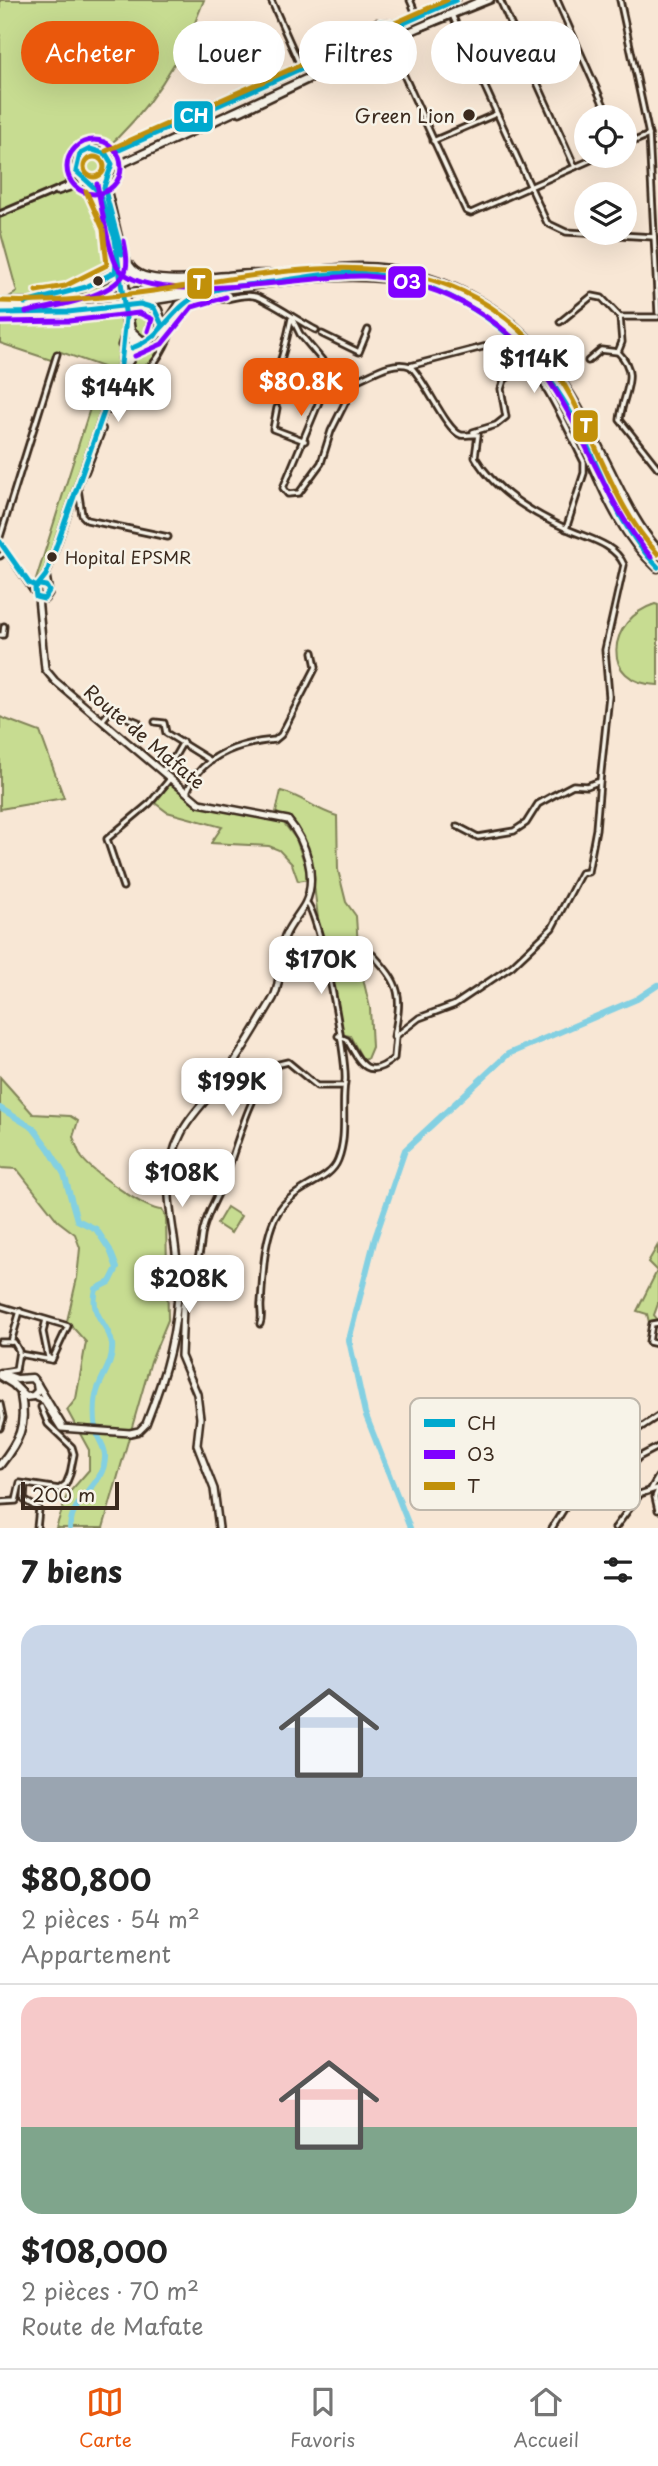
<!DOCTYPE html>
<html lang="fr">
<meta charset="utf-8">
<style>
:root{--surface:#fff;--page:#f2f2f2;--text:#222;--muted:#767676;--line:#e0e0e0;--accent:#ea580c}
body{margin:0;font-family:"Playpen Sans",sans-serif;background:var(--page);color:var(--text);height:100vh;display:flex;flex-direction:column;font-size:26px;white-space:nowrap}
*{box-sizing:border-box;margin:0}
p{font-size:23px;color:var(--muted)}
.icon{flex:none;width:38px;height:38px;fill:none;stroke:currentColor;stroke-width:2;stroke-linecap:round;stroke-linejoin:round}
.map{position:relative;height:1528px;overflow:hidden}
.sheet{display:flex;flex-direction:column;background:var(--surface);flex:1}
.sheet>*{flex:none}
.banner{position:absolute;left:21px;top:21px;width:616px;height:63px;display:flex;gap:14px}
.buttons{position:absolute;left:574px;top:105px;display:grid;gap:14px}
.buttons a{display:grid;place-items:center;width:63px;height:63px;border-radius:50%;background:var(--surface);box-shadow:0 7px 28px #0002;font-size:35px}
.scale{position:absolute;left:21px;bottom:18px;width:98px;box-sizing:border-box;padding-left:7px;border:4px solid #3b2a1e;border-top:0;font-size:19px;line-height:24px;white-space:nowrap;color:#3b2a1e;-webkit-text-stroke:5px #f7f3e8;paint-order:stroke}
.price{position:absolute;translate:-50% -60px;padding:0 16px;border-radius:14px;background:#fff;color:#222;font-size:23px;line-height:46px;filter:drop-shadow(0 2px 4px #0008)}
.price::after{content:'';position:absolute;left:50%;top:42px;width:21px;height:16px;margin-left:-10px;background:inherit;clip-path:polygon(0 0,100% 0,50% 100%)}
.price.on{background:var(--accent);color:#fff}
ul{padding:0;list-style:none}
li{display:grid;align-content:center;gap:14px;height:371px;padding:0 21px}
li+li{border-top:2px solid var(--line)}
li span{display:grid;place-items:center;height:217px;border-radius:21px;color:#555}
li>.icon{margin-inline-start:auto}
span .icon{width:126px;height:126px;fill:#fffc;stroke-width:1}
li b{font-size:30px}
h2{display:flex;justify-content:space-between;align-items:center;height:84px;padding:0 21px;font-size:30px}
.chip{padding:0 24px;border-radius:32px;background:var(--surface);box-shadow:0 7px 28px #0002;font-size:24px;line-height:63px}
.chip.on{background:var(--accent);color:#fff}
.menu{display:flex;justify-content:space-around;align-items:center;height:98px;border-top:2px solid var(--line);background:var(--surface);font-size:19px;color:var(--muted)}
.menu a{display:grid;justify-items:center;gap:4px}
.menu .on{color:var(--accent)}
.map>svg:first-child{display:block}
</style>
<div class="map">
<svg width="658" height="1528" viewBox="0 0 658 1528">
<rect width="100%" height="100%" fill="#f8e7d5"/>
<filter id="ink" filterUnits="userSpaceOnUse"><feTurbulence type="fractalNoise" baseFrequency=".0143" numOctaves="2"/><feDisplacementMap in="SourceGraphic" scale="14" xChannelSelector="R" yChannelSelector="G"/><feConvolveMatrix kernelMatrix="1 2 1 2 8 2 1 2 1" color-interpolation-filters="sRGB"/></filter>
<g filter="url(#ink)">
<g fill="#c7dc91" stroke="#818358" stroke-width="2">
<path d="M 0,0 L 204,0 C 183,57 148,113 101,153 L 109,163 L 106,178 L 91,184 L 118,277 L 122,335 L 118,343 L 121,353 L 42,578 L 34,586 L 103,367 L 61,352 L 57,362 L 0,343 L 0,317 L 3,317 L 9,297 L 17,292 L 0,230 Z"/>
<path d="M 131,305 L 153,309 L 160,323 L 154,334 L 143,338 L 133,333 Z"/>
<path d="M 168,325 L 171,327 C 163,344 155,370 132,368 L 129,365 L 141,349 L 155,346 Z"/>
<path d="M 655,604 L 658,605 L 658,685 C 599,684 607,619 655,604 Z"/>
<path d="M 0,717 L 40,732 L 64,798 L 0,809 Z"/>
<path d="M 170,784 L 200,805 L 283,822 L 296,839 L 310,879 L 298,881 L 292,864 L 279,850 L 269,846 L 211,843 L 222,827 L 167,812 L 155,803 Z"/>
<path d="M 281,791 C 302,796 315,810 337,816 L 338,870 L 346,902 L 356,916 L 359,962 L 370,1008 L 372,1047 L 367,1059 L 363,1060 L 350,1036 L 339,1034 L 330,965 L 319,926 L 312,869 L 286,819 L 276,812 Z"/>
<path d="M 0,1077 L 33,1114 L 70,1116 L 78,1121 L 73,1137 C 76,1143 78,1152 82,1158 C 92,1171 145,1210 162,1210 L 166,1218 L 168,1320 L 151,1361 L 103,1528 L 56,1528 L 67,1495 L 89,1470 L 89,1450 L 67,1410 L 76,1399 L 86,1342 L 67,1321 L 77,1278 L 80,1248 L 75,1234 L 58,1221 L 17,1169 L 0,1168 Z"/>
<path d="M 227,1207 L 241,1216 L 231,1233 L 217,1224 Z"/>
<path d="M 658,1245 L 658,1304 L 654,1315 L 658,1320 L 649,1322 L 647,1314 L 637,1311 L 657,1271 L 648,1262 Z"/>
</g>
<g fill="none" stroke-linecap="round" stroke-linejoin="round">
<g stroke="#83d0e2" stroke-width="6">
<path d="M 0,1108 L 33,1128 L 49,1149 L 64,1174 L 77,1220 L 96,1229 L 110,1250 L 117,1268 L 110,1282 L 96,1289 C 89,1318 109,1322 112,1344 C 114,1364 100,1377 96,1395 C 94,1405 94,1423 97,1433 C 99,1442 106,1447 105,1458 C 104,1486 71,1498 70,1528"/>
<path d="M 410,1528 L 365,1413 L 349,1340 L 375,1238 L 405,1150 L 508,1054 L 637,999 L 658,985"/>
</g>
<g stroke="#3b2a1e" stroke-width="9">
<g id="street">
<path d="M 271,0 L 300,65"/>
<path d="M 410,0 L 416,14"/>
<path d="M 500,0 L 575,167"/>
<path d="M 557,0 L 609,117"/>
<path d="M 620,0 L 649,135 L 658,313"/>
<path d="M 415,17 L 446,0"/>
<path d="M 453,17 L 547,223 L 566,232 L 654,237"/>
<path d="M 421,28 L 491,0"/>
<path d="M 390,54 L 397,60 L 466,211 L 471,213 L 600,156"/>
<path d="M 240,113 L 355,58"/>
<path d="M 433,141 L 496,114"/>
<path d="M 625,145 L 649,135"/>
<path d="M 57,192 L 84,183"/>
<path d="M 0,214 L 66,186 L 77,174"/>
<path d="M 620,317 L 622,342 L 618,352 C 641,375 622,394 620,420 L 658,468"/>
<path d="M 293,320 L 300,334 L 322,360 L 320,375 L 324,385 C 355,393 381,357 410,366 C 425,379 446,431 461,435 C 466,436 472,434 478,435 L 475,457 C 493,489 532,513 565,528 C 585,538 614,542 624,565 L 605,650 L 609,696 L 600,781 L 587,786 L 573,785 L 554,795 L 538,804 L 526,823 L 514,831 L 478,837 L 457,826"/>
<path d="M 560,322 L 592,296 L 602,298 L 620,317 L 658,317"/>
<path d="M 322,334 L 359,352 L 368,330"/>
<path d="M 588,361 L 601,350 L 618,352"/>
<path d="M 410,366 L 502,342 C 533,348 570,435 584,462 L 584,473 L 566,529"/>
<path d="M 124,369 C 166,383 164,323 189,308 C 200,301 215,300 227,299 C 235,297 246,294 254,296 C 266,298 301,323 316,330"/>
<path d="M 326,385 L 283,488 L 288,494 L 299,493 L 321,463 L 331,431 L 356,381"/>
<path d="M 256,396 C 277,393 287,337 291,319"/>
<path d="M 277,408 L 273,429 L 305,441"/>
<path d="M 473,432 L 496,425 L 506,417 L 501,389 L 504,380 L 512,374 L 533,370"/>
<path d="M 78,489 L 82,515 L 87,520 L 168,537"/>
<path d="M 0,537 L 57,354"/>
<path d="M 0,542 L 34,592"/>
<path d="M 0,556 L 6,551"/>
<path d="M 0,635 L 3,635 L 4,626"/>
<path d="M 102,721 L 110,711 L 138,722"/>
<path d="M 155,722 L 164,723 L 166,733 L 211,761"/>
<path d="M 162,770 L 168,768 L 183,742"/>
<path d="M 187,792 C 201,755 239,743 275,740 L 281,735 L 316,667 L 313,652"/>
<path d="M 123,887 L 107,839 L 150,803 L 169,780"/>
<path d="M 372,954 C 402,986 402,995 394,1037"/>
<path d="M 338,1036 L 347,1040 C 359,1061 367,1082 394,1058 L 396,1036 L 419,1018 L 454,1005 L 512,966 L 552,928 L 581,873 L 588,872 L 596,829 L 600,781"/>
<path d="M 188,1274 C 201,1265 200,1244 203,1230 C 208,1210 220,1193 226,1175 C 239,1137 249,1100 271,1066 L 288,1062 L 317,1086 L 342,1086"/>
<path d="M 0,1306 L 68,1326 L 52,1360 L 19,1354"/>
<path d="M 46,1320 L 43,1332 L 48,1357 L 52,1360"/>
<path d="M 658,1323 L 652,1324 L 649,1342 L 658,1344"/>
<path d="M 260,1324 C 263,1317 260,1311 261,1303 C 263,1278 263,1250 272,1225 C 286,1184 328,1186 338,1160 C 348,1135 341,1106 345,1082 C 348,1062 320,914 306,902"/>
<path d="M 0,1342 L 14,1342 L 19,1351 L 16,1370 L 3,1372"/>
<path d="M 11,1342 L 20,1311"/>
<path d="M 0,1404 L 3,1418 L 0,1428"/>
<path d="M 622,1474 L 639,1457 L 658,1447"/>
<path d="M 25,1484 L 24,1500 L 39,1509 L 37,1528"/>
<path d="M 651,1489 L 658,1477"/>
<path d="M 658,1490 L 655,1497 L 658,1510"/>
<path d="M 0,1502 L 16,1501 L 20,1483 L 59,1489 L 66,1484 L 70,1474 L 74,1454 L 72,1447 L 48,1424 L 41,1407"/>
<path d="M 552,1528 L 589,1469 L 620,1441 L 658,1416"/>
<path d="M 615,1528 L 640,1494 L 658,1488"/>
</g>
</g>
<g stroke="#3b2a1e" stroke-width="10">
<g id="secondary">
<path d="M 109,410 L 131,349"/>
<path d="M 85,472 L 102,429"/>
<path d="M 46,575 L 49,593 L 45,599 L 39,599 L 35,589 L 46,575 L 121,364 L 123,347"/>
<path d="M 178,1275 L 188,1274 L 191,1279 L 183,1307 L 181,1356 L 197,1394 L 200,1418 L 197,1445 L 214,1489 L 219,1528"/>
<path d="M 38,1385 L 62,1425"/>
<path d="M 33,1396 L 43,1400 L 61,1428 L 130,1433 L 139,1431 L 146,1424 C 165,1376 180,1326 178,1274 C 176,1225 156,1181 181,1134 C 190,1115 207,1100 220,1083 C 238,1058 255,1029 271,1002 C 284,982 276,957 285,936 C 290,924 299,915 305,904 C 318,878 306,841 288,820 L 199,803 L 55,681 L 45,669 L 38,598"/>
</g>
</g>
<g stroke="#3b2a1e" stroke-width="11">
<g id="primary">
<path d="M 375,50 L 369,34 L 377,23 L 402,24 L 456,0"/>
<circle cx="94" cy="167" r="18"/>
<path d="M 106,154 L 369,38"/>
<path d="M 112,168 L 356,56 L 375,50 L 385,53 L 392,52 L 409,32 L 483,0"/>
<path d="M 105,182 L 122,254"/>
<path d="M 93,186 L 101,197 L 117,251"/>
<path d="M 118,262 L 122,284"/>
<path d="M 126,312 L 126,332 L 122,345 L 129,350 L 133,343 L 128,312"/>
<path d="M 0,1373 L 17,1379 L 32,1378 L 37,1384 L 38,1391 L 33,1396 L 26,1397 L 13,1384 L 0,1376"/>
<path d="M 0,1465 C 19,1441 27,1426 21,1395"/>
</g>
</g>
<g stroke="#3b2a1e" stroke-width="13">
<g id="highway">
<path d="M 122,254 C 128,267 134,275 148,278 C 174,284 201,279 228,277 C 242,275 256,275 270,275 C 324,274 356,260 413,275 C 517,301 560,369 604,460 C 620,491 634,525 658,551"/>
<path d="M 46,299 L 112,275 L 117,266 L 117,249"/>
<path d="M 0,303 L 56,303 L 202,284"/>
<path d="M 0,310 C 83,315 166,296 248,285 C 360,270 448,262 532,355 C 588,418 597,514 658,567"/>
<path d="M 130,331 L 140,340"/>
<path d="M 162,332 L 180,305 L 198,295"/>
<path d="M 132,341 C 144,345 158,337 162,325 L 157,310 L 135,304"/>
<path d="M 126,364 L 135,351 L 145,345"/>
</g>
</g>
<use href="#street" stroke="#f7f3e8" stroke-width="3.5"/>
<use href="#secondary" stroke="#f7f3e8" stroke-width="5"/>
<use href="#primary" stroke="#f7f3e8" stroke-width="6"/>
<use href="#highway" stroke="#f7f3e8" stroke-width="8"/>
<g stroke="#3b2a1e" stroke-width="11" stroke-linecap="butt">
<path id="primary-bridge" d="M 125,284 L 128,312"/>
</g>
<use href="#primary-bridge" stroke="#f7f3e8" stroke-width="6"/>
<g stroke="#f7f3e8" stroke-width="10">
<g id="bus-1">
<path d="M 117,151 L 369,38 L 372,28 L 380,22 L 402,24 L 456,0"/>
<path d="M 25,303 L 86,287 L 115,272 L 117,256"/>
<path d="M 0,313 L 68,312 L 140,304 L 154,308 L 162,325 L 155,336"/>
<path d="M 132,348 C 166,336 171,305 202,294 C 227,285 254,285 280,281 C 306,277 332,272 359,273 C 444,278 517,326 562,398 C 598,454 610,519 658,567"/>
<path d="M 0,542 L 29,583 L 37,587"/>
<path d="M 40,585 L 46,586 L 49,591 L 44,599 L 36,597 L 35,589 L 46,575 L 121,364 L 126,318 L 115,239 L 99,192 L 76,171 L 80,154 L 90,149 L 106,154 L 112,164 L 104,187 L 122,254"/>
</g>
</g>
<g stroke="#f7f3e8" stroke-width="10">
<g id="bus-2">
<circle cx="94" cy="167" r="27"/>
<path d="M 97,184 C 101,204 108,251 117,266 C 144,311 316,273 365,276 C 403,278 443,290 475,310 C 574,367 584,478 651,557"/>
<path d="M 26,312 C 51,307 110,298 124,274 C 129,265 126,251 124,241"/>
<path d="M 0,322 L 69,321 L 139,313 L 152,319 L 148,331"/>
<path d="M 135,356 L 162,344 L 192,307 L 226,297"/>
</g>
</g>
<g stroke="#f7f3e8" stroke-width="10">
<g id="bus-3">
<path d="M 106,151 L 447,0"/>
<circle cx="94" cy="167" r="10"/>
<path d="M 36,291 L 65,286 L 107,265 L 103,229 L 86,191"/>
<path d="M 0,301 C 52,303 102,298 153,291 C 288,271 436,231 539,350 C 592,410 603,496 658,554"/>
</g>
</g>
<use href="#bus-1" stroke="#00a9ce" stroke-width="5"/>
<use href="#bus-2" stroke="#8000ff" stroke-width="5"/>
<use href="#bus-3" stroke="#c19009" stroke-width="5"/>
</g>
</g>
<g fill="#3b2a1e" stroke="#f7f3e8" stroke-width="2.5">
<circle cx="469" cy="115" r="7"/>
<circle cx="98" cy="281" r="6"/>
<circle cx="52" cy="557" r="6"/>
</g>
<g text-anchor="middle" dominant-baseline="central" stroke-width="5" stroke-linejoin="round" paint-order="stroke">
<g font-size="17" fill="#3b2a1e" stroke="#f7f3e8" text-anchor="start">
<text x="65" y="557">Hopital EPSMR</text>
</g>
<g font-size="19" fill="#3b2a1e" stroke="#f7f3e8" text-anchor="end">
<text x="455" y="115">Green Lion</text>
</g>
<g font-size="19" fill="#3b2a1e" stroke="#f7f3e8">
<text transform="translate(145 736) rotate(40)">Route de Mafate</text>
</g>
</g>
<rect x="410" y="1398" width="230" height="112" rx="10" fill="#f7f3e8" stroke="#bfb7ab" stroke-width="2"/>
<rect x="424" y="1419" width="31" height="8" fill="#00a9ce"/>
<rect x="424" y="1450" width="31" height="9" fill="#8000ff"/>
<rect x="424" y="1482" width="31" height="8" fill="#c19009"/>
<g font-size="19" fill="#3b2a1e">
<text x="467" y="1430">CH</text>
<text x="467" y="1461">O3</text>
<text x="467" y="1493">T</text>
</g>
<g stroke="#f7f3e8" stroke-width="2.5">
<rect x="173" y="100" width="41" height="33" rx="7" fill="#00a9ce"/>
<rect x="387" y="265" width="40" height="34" rx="7" fill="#8000ff"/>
<rect x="186" y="267" width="27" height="33" rx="7" fill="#c19009"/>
<rect x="572" y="409" width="27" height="34" rx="7" fill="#c19009"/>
</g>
<g font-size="19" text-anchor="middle" font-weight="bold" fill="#fff">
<text x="194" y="123">CH</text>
<text x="407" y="289">O3</text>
<text x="199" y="290">T</text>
<text x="586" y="433">T</text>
</g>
</svg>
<div class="buttons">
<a><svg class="icon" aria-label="locate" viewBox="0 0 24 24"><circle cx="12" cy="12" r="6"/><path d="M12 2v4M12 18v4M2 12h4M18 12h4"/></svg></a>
<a><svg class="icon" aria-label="layers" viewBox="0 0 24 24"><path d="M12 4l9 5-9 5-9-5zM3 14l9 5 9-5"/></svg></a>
</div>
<div class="scale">200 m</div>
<b class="price" style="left:534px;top:395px">$114K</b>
<b class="price on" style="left:301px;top:418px">$80.8K</b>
<b class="price" style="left:118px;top:424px">$144K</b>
<b class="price" style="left:321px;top:996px">$170K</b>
<b class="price" style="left:232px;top:1118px">$199K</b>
<b class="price" style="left:182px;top:1209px">$108K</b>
<b class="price" style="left:189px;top:1315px">$208K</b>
<div class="banner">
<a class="chip on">Acheter</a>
<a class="chip">Louer</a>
<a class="chip">Filtres</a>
<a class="chip">Nouveau</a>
</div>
</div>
<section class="sheet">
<h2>7 biens<svg class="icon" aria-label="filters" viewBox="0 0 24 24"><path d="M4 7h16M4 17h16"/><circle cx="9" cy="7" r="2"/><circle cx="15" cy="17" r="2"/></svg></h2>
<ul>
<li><span style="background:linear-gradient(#c9d6e8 70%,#9aa5b1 0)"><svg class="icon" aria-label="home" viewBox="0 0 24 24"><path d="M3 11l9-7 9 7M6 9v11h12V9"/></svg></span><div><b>$80,800</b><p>2 pièces · 54 m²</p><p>Appartement</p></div></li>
<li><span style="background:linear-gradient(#f6c9c9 60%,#7fa58c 0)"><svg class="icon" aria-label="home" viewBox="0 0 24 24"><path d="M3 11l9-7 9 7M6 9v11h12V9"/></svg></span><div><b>$108,000</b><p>2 pièces · 70 m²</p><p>Route de Mafate</p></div></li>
</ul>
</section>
<nav class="menu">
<a class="on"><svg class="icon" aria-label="map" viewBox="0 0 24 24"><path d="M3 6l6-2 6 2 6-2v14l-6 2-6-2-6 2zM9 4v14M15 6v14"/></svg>Carte</a>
<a><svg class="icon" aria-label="saved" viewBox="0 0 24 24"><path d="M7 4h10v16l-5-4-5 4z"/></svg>Favoris</a>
<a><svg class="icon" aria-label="home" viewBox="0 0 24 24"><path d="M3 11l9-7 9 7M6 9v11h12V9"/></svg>Accueil</a>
</nav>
